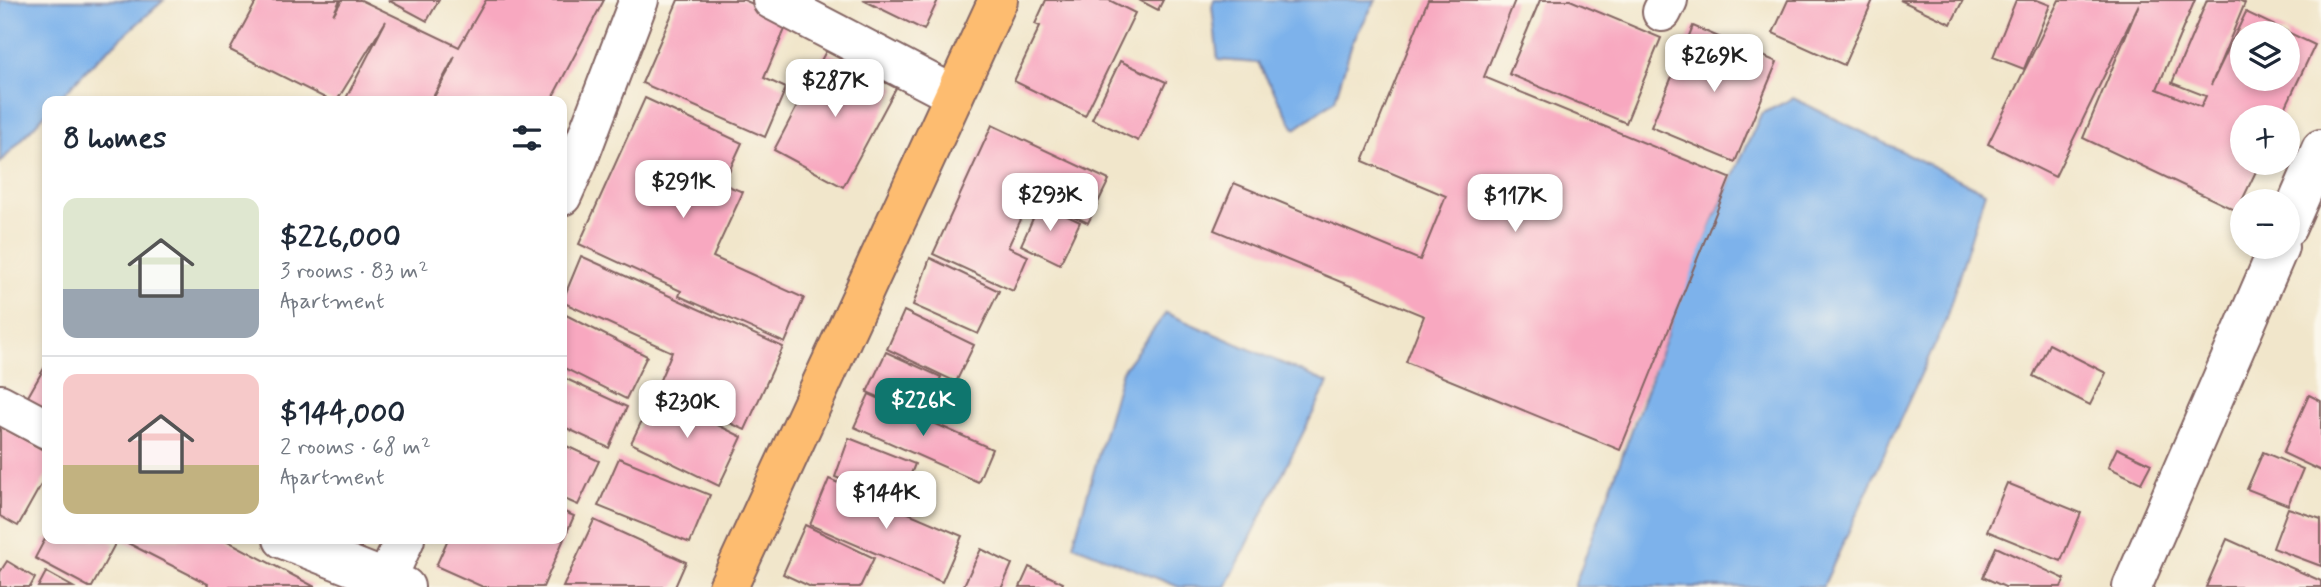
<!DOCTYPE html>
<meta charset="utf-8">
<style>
:root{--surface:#fff;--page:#f2f2f3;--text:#1f2937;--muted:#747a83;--line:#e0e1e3;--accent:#0f766e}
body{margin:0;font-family:Mynerve,sans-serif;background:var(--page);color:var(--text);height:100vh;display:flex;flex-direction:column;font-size:26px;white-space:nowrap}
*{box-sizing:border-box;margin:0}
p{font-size:23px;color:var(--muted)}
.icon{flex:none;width:38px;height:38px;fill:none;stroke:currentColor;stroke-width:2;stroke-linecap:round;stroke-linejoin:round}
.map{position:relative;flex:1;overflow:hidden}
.drawer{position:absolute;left:42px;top:96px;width:525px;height:448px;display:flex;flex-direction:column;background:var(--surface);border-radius:14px;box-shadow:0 4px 10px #0003}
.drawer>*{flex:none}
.buttons{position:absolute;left:2230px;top:21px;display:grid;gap:14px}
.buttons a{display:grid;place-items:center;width:70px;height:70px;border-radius:50%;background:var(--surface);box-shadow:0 4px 10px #0003;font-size:35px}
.price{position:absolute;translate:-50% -60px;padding:0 16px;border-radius:14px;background:#fff;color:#222;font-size:23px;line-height:46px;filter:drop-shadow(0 2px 4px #0008)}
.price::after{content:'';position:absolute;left:50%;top:42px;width:21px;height:16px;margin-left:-10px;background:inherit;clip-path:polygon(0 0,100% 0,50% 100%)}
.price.active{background:var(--accent);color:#fff}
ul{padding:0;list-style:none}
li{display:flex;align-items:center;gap:21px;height:175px;padding:0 21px}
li+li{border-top:2px solid var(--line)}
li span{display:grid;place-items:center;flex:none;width:196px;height:140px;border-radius:14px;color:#555}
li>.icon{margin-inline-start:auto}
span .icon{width:84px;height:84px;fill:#fffc;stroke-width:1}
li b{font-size:30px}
h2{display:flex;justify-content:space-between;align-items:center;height:84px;padding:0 21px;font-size:30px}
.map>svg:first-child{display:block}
</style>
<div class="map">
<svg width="2321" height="587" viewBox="0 0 2321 587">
<rect width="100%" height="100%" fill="#fbf7ec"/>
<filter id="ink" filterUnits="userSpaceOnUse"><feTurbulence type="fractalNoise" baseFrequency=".0143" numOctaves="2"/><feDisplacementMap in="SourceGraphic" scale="14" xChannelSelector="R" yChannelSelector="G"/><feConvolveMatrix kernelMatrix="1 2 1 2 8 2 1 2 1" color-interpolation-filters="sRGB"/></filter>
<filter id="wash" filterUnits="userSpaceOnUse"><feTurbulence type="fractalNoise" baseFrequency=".00686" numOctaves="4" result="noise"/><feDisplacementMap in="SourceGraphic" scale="28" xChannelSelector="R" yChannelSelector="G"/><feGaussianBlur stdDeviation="1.57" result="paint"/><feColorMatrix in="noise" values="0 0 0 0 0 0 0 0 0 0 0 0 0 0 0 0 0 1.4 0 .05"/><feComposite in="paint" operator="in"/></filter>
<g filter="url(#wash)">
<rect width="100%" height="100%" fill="#f1e6cb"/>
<g fill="#7db2eb" stroke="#64688b" stroke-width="2">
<path d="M 0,0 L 164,0 L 92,64 L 57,101 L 47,102 L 47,112 L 0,163 Z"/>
<path d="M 1214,0 L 1376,0 L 1352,43 L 1335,100 L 1295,129 L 1258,63 L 1218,60 L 1212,6 Z"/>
<path d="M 1793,98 L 1985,192 L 1945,322 L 1823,587 L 1574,587 L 1691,269 L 1761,114 Z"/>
<path d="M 1166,313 L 1328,383 L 1226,587 L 1179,587 L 1073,545 L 1122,371 Z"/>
</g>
<g id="blocks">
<g fill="#f8a8c0" fill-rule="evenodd">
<path d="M 257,0 L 340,0 L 333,15 L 342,0 L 361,0 L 459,47 L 486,0 L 604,0 L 550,102 L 344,102 L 386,21 L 336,102 L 333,102 L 230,50 ZM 455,56 L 449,70 L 434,97 L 433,97 Z"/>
<path d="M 388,0 L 439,0 L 427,21 Z"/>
<path d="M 678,0 L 744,0 L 789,20 L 764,78 L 786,88 L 765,137 L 642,83 Z"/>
<path d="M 863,0 L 938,0 L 924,30 Z"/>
<path d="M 1046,0 L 1109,0 L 1135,13 L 1085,116 L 1014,81 L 1040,26 L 1035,24 Z"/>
<path d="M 1139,0 L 1163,0 L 1158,10 Z"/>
<path d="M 1428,0 L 1515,0 L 1484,77 L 1730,178 L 1620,450 L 1406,362 L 1424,316 L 1214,230 L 1234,183 L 1420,260 L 1446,196 L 1363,161 Z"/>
<path d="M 1540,0 L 1570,0 L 1661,38 L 1626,123 L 1509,74 Z"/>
<path d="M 1788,0 L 1873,0 L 1844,65 L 1773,33 Z"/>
<path d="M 1900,0 L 1963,0 L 1951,24 Z"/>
<path d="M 2016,0 L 2037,0 L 2050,5 L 2024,69 L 1993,57 Z"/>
<path d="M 2059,0 L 2195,0 L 2157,89 L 2201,107 L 2206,96 L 2172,83 L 2207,0 L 2239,0 L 2245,3 L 2211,85 L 2246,12 L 2315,45 L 2281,117 L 2242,117 L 2242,163 L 2260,163 L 2237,211 L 2083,138 L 2139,4 L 2055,177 L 1988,144 ZM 2242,33 L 2287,33 L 2287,79 L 2242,79 Z"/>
<path d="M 1693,26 L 1777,62 L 1735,162 L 1651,127 Z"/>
<path d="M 826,51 L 896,88 L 843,187 L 774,150 Z"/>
<path d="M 1120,61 L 1166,82 L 1138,141 L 1092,119 Z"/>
<path d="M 645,98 L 742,143 L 723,184 L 743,192 L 713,257 L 804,298 L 785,343 L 679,296 L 681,291 L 579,244 Z"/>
<path d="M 992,125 L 1109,180 L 1088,223 L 1032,196 L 1008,247 L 1028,256 L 1013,291 L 933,254 Z"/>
<path d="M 1040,203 L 1080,222 L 1060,264 L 1021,245 Z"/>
<path d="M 581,256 L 783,347 L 745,430 L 656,389 L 672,352 L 562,302 Z"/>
<path d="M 930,258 L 999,291 L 978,334 L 913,305 Z"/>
<path d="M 904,311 L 974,345 L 956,382 L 887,349 Z"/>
<path d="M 562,313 L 647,356 L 626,399 L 562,367 Z"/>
<path d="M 2049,344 L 2106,373 L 2090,405 L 2033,376 Z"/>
<path d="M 886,352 L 941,377 L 924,417 L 867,392 Z"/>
<path d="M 47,363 L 47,412 L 26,400 Z"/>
<path d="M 562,377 L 627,407 L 609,448 L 562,426 Z"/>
<path d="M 655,394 L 742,437 L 719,486 L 631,443 Z"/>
<path d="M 869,394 L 992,449 L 978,482 L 854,427 Z"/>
<path d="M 2309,395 L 2321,401 L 2321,471 L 2283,453 Z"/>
<path d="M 0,426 L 47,452 L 47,474 L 18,526 L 0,516 Z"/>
<path d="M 849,438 L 915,464 L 899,503 L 835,477 Z"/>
<path d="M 562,444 L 599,461 L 578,505 L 562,498 Z"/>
<path d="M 2117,448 L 2151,464 L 2141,483 L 2108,467 Z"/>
<path d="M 2263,452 L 2303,469 L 2288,505 L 2247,489 Z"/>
<path d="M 619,458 L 710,495 L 690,543 L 598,506 Z"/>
<path d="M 829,479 L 962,536 L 942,582 L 810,525 Z"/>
<path d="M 2007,483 L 2081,513 L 2061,561 L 1987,531 Z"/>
<path d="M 2288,508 L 2321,519 L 2321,566 L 2273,548 Z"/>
<path d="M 562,511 L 574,516 L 543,587 L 483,587 L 436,566 L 448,539 L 562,539 Z"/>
<path d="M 594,520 L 686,562 L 675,587 L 563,587 Z"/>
<path d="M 805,525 L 874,558 L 860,587 L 811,587 L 783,574 Z"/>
<path d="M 45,539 L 106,539 L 115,544 L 92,587 L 89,587 L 35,558 Z"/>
<path d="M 120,539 L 224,539 L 315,587 L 207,587 L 208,584 Z"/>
<path d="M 328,539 L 365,539 L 359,552 Z"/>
<path d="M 2227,539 L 2321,581 L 2321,587 L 2206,587 Z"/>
<path d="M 1996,547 L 2065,579 L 2061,587 L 2005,587 L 1983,577 Z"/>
<path d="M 981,549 L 1012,564 L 1002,587 L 963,587 Z"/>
<path d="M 7,561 L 35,578 L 30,587 L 0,587 L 0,572 Z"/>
<path d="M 1029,567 L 1063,583 L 1061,587 L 1020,587 Z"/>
<path d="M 46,572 L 73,587 L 38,587 Z"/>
</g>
</g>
</g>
<g filter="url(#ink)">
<use href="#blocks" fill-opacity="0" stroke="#846563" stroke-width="2"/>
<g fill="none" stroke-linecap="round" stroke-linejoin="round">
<g stroke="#846563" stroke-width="42">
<g id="minor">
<path d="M 772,0 L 954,95"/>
<path d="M 1662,12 L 1668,0"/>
<path d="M 562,196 L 578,160 L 639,0"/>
<path d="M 2287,227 L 2321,149"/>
<path d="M 0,404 L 47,429"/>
<path d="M 283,539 L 405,587"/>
<path d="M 383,587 L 405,539"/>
<path d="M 2132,587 L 2279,247"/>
</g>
</g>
<g stroke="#846563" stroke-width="42">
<path id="major" d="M 728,587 L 998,0"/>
</g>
<use href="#minor" stroke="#fff" stroke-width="38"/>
<use href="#major" stroke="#fdbc6f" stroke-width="38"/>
</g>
</g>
</svg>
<div class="buttons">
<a><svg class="icon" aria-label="layers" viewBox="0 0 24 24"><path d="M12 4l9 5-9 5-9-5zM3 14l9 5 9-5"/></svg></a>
<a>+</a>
<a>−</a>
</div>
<b class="price" style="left:1714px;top:94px">$269K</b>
<b class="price" style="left:835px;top:119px">$287K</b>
<b class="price" style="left:683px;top:220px">$291K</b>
<b class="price" style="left:1050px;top:233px">$293K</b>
<b class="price" style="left:1515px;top:234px">$117K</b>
<b class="price active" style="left:923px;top:438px">$226K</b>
<b class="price" style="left:687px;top:440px">$230K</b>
<b class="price" style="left:886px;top:531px">$144K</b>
<section class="drawer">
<h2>8 homes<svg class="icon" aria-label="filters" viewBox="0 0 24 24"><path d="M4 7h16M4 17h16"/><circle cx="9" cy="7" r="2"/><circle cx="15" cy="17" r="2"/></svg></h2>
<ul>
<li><span style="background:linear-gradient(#dfe7d0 65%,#9aa5b1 0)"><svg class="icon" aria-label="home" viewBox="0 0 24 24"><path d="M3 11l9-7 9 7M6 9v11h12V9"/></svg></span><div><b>$226,000</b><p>3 rooms · 83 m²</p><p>Apartment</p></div></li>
<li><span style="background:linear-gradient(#f6c9c9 65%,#c2b280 0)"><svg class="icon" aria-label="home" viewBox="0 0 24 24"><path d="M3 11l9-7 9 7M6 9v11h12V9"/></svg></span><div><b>$144,000</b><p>2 rooms · 68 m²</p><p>Apartment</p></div></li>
</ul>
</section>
</div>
